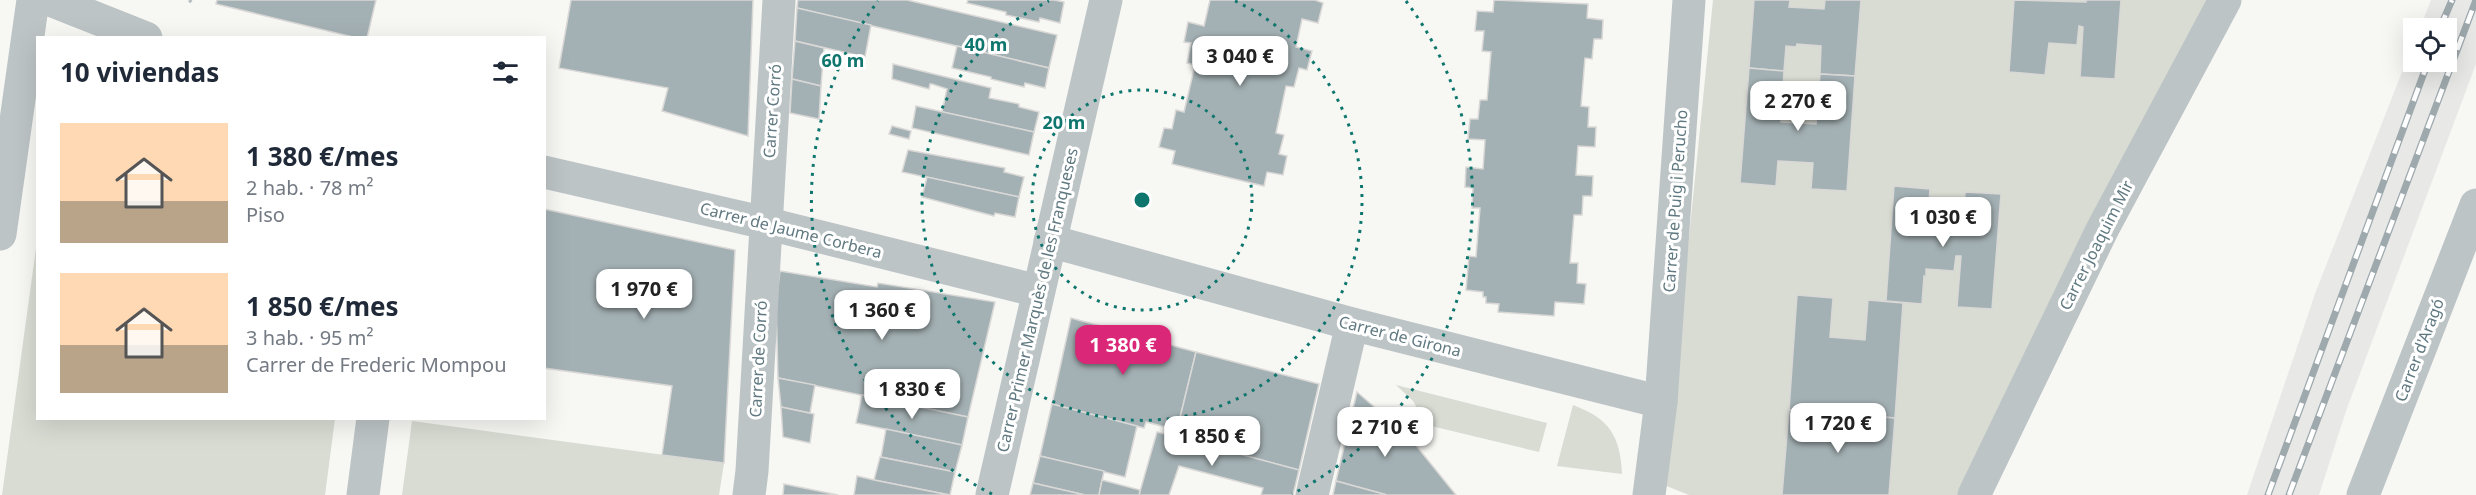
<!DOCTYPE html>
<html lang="es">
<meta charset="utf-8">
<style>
:root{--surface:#fff;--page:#f2f2f3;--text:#1f2937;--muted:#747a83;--accent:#db2777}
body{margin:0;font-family:"Noto Sans",sans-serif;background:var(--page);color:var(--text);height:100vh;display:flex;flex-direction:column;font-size:22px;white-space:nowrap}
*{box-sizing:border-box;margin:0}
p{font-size:20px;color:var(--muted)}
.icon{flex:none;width:33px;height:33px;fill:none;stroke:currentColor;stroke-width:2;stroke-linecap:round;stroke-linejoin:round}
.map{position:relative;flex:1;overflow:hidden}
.details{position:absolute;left:36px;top:36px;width:510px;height:384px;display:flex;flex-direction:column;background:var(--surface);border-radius:0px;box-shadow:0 6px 24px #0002}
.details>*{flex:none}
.controls{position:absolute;left:2403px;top:18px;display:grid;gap:12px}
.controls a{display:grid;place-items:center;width:54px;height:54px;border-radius:0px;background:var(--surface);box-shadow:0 6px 24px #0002;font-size:30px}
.price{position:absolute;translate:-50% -51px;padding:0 14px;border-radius:12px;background:#fff;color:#222;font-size:20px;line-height:39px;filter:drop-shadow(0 2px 3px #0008)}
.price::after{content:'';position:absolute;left:50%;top:36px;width:18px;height:14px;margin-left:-9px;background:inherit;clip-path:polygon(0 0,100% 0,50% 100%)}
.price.on{background:var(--accent);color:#fff}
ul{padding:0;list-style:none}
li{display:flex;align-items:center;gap:18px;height:150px;padding:0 24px}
li span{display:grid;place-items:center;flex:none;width:168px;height:120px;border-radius:0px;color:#555}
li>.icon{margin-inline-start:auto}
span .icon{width:72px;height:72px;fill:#fffc;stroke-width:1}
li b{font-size:26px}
h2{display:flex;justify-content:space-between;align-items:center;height:72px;padding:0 24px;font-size:26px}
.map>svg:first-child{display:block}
</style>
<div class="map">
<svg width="2476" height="495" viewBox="0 0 2476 495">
<rect width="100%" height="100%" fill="#f7f7f4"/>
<path fill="#e8e8e7" d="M 2431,0 L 2476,0 L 2476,64 L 2346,411 L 2319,495 L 2247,495 L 2316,291 L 2413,44 L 2414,62 L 2446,62 L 2446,28 L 2420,28 Z"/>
<g fill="#d8dcd3">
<path d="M 1713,0 L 2215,0 L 1961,495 L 1689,495 L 1664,485 Z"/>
<path d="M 37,241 L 38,418 L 335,419 L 325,495 L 2,495 Z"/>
<path d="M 1396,385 L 1547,423 L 1539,452 L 1427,425 L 1413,401 Z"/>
<path d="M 1573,405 C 1610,419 1620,436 1622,474 L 1557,466 Z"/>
<path d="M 412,421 L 724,463 L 719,495 L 402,495 Z"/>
</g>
<g fill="#a4b1b4" stroke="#d9d8d6" stroke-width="1.5">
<path d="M 217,0 L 376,0 L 367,38 L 357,38 L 216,4 Z"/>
<path d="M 571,0 L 753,0 L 748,136 L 662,111 L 668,88 L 559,68 Z"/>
<path d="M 798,0 L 907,0 L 1057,35 L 1049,68 L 797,8 Z"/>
<path d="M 968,0 L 1054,0 L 1064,2 L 1060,23 L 1040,18 L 1039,22 L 1006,15 L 1006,12 L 967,3 Z"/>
<path d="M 1210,0 L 1315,0 L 1323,3 L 1318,23 L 1302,19 L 1296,47 L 1312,51 L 1307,70 L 1299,68 L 1294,87 L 1286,86 L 1276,133 L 1284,135 L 1279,154 L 1287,156 L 1283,175 L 1267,172 L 1264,186 L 1172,164 L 1175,151 L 1159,147 L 1164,128 L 1172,129 L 1176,110 L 1184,112 L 1195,65 L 1187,63 L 1191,43 L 1184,42 L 1188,22 L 1204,26 Z"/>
<path d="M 1494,0 L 1588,4 L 1587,18 L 1603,20 L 1602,39 L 1594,39 L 1592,59 L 1585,58 L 1581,106 L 1589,107 L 1588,127 L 1596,127 L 1595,147 L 1578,146 L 1576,175 L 1593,176 L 1592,196 L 1583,196 L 1582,215 L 1574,215 L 1570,263 L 1578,263 L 1577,283 L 1586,284 L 1584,304 L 1555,302 L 1554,316 L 1498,312 L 1499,304 L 1486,303 L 1486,297 L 1483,297 L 1483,292 L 1466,290 L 1469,256 L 1476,257 L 1480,208 L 1472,208 L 1473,188 L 1465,187 L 1466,167 L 1483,169 L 1485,140 L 1468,139 L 1470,119 L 1478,119 L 1480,100 L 1487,100 L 1491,52 L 1482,51 L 1484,31 L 1475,31 L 1477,11 L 1493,12 Z"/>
<path d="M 1754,0 L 1790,0 L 1789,7 L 1824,9 L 1825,0 L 1861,0 L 1855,76 L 1820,74 L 1821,46 L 1797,44 L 1796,47 L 1786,46 L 1784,71 L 1749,68 Z"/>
<path d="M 2014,0 L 2086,2 L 2086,0 L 2121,0 L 2115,79 L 2080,77 L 2083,27 L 2079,26 L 2077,45 L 2049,43 L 2045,75 L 2009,72 Z"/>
<path d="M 797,8 L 871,25 L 865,57 L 795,41 Z"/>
<path d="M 795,41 L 824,48 L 821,86 L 792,79 Z"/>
<path d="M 957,46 L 1049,68 L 1045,88 L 1025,83 L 1024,87 L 991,79 L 991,77 L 952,68 Z"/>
<path d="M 893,64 L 991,88 L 989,98 L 1019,104 L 1019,107 L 1039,112 L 1034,132 L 942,112 L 947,89 L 932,84 L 930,84 L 929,89 L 892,79 Z"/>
<path d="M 1749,68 L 1784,71 L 1781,122 L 1816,124 L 1820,74 L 1855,76 L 1847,191 L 1811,189 L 1813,163 L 1778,161 L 1776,186 L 1740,183 Z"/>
<path d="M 792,79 L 821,86 L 819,119 L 790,113 Z"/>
<path d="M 916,106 L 1034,132 L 1029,155 L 912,128 Z"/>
<path d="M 892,126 L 911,131 L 909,139 L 889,134 Z"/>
<path d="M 908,150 L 1005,168 L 1004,172 L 1024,177 L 1019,197 L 902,172 Z"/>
<path d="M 927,177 L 1019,197 L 1015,217 L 995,213 L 994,216 L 922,197 Z"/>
<path d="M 1894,186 L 1930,189 L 1927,229 L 1963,231 L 1965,192 L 2001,194 L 1992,309 L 1957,307 L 1961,256 L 1956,256 L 1954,271 L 1926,269 L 1926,277 L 1924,276 L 1922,304 L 1886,301 Z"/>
<path d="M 544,209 L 735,250 L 724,463 L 662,455 L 672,386 L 544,368 Z"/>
<path d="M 780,271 L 877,287 L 878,283 L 995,302 L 968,417 L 778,378 L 776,302 Z"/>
<path d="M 1797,295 L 1833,298 L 1830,337 L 1865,340 L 1868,300 L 1903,303 L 1895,418 L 1789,410 Z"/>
<path d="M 1071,318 L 1196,352 L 1177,430 L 1146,422 L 1144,428 L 1052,404 Z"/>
<path d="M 1196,352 L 1319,384 L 1299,470 L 1221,449 L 1223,443 L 1177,430 Z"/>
<path d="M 778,378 L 815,385 L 810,413 L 781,407 Z"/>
<path d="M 1357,392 L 1410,438 L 1456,495 L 1387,495 L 1336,481 Z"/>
<path d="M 862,395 L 968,417 L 962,445 L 856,423 Z"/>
<path d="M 1052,404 L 1137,426 L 1125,477 L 1040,456 Z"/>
<path d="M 781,407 L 814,414 L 810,443 L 783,437 Z"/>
<path d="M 1789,410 L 1895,418 L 1889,495 L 1782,495 Z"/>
<path d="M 886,429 L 962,445 L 955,472 L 881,457 Z"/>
<path d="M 1157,432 L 1299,470 L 1293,495 L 1261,495 L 1263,488 L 1179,466 L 1169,495 L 1139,495 Z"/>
<path d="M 1040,456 L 1104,471 L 1099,495 L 1085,495 L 1033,483 Z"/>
<path d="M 880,457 L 955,472 L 950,495 L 874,480 Z"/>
<path d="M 857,476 L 874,480 L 949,495 L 854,495 Z"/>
<path d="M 1102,480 L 1140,490 L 1139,495 L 1099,495 Z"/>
<path d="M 1336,481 L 1387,495 L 1333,495 Z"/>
<path d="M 1033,483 L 1085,495 L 1030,495 Z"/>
<path d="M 784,484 L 838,495 L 783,495 Z"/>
</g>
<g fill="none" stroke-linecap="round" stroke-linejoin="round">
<path stroke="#b9bec0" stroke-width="4" stroke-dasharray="3 3" stroke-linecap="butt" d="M 189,0 L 193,2"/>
<g stroke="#bdc4c6" stroke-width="33">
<path d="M 50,0 L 146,38"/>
<path d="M 544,172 L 765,223 L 1038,291"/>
<path d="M 0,234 L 33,0"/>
<path d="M 1050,241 L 1352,324 L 1661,402"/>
<path d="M 363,495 L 373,418"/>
<path d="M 749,495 L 752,471 L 779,0"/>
<path d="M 992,495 L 1106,0"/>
<path d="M 1312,495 L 1352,324"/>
<path d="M 1649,495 L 1661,402 L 1689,0"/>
<path d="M 1974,495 L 2102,230 L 2225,0"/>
<path d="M 2363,495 L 2476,205"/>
</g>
<g stroke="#9ea9ad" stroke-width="7">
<g id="rail">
<path d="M 2440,28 L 2452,0"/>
<path d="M 2268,495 L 2428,62"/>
<path d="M 2289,495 L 2476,0"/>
</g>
</g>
<use href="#rail" stroke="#fff" stroke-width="4.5" stroke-dasharray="14" stroke-linecap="butt"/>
</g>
<g fill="none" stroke="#0f766e" stroke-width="3" stroke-dasharray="3 6">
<circle cx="1142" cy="200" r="110"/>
<path d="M1235 1A220 220 0 1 1 1049 1"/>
<path d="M992 494A330 330 0 0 1 878 1M1406 1A330 330 0 0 1 1292 494"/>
</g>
<g text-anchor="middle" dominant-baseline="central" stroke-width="6" stroke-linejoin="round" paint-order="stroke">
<g font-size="16" fill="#607981" stroke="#fff">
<text transform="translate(772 111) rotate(-86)">Carrer Corró</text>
<text transform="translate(1675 201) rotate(-86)">Carrer de Puig i Perucho</text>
<text transform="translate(791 230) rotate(14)">Carrer de Jaume Corbera</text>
<text transform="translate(2096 245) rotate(-63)">Carrer Joaquim Mir</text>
<text transform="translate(1037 300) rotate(-77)">Carrer Primer Marquès de les Franqueses</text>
<text transform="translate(1400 336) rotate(14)">Carrer de Girona</text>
<text transform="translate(2419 350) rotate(-69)">Carrer d'Aragó</text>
<text transform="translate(758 359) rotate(-87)">Carrer de Corró</text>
</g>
</g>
<circle cx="1142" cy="200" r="9" fill="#0f766e" stroke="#fff" stroke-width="3"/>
<g font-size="18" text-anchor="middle" font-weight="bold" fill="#0f766e" stroke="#fff" stroke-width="6" stroke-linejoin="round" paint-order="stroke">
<text x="986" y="51">40 m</text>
<text x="843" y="67">60 m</text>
<text x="1064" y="129">20 m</text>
</g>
</svg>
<div class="controls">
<a><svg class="icon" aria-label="locate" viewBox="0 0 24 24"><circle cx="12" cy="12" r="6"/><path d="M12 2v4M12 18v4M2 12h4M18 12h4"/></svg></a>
</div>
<b class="price" style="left:1240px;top:87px">3 040 €</b>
<b class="price" style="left:1798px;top:132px">2 270 €</b>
<b class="price" style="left:1943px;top:248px">1 030 €</b>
<b class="price" style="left:644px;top:320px">1 970 €</b>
<b class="price" style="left:882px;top:341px">1 360 €</b>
<b class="price on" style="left:1123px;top:376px">1 380 €</b>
<b class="price" style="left:912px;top:420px">1 830 €</b>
<b class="price" style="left:1838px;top:454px">1 720 €</b>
<b class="price" style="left:1385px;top:458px">2 710 €</b>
<b class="price" style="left:1212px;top:467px">1 850 €</b>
<section class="details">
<h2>10 viviendas<svg class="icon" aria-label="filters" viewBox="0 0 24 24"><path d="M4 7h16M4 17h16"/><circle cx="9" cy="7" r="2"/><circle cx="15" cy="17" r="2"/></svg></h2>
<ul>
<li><span style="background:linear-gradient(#ffd9b3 65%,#b9a48a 0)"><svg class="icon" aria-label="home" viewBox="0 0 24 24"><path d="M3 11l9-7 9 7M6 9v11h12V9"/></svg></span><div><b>1 380 €/mes</b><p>2 hab. · 78 m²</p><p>Piso</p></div></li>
<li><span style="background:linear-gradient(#ffd9b3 60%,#b9a48a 0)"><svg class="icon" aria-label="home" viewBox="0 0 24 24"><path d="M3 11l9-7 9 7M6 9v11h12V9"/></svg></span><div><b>1 850 €/mes</b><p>3 hab. · 95 m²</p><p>Carrer de Frederic Mompou</p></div></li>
</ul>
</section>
</div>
